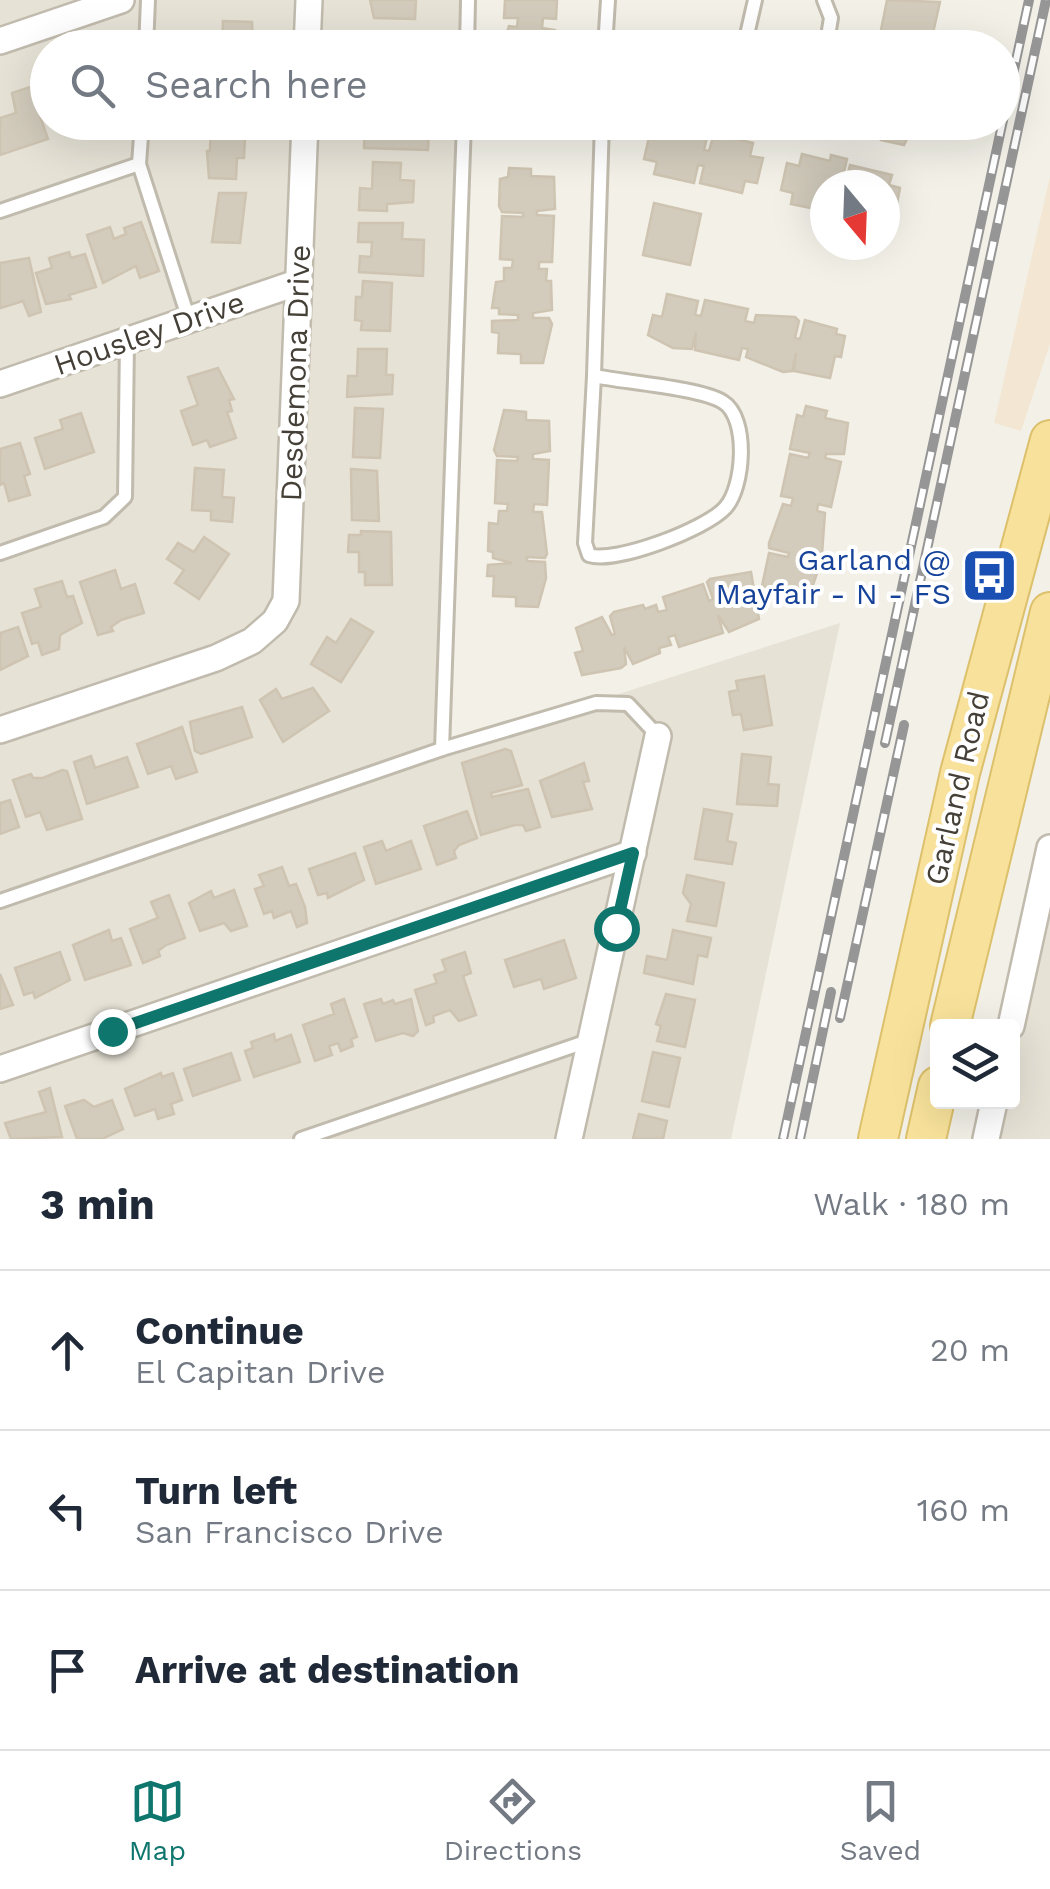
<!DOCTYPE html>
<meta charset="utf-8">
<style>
body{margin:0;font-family:"Work Sans",sans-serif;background:#f6f6f7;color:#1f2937}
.controls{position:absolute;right:30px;bottom:30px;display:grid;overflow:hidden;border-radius:10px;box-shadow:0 10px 40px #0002}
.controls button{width:90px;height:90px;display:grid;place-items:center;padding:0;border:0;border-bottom:2px solid #e0e1e3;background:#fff;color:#1f2937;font:50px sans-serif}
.compass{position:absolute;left:810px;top:170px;width:90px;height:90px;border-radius:50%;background:#fff;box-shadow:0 10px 40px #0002;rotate:161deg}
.stop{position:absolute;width:30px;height:30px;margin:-22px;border:8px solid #0f766e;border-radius:50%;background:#fff}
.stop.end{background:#0f766e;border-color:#fff;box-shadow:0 2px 10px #0008}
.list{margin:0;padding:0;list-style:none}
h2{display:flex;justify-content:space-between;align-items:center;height:130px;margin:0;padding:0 40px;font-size:42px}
h2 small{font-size:32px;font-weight:400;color:#747a83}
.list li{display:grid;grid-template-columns:65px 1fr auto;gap:30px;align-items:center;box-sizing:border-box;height:160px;padding:0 40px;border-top:2px solid #e0e1e3}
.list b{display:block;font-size:38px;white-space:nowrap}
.list p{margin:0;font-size:32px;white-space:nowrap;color:#747a83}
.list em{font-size:32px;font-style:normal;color:#747a83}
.icon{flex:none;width:55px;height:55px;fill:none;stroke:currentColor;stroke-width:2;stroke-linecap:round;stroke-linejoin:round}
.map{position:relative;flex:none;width:1050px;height:1139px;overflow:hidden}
.search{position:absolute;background:#fff;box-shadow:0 10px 40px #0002;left:30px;right:30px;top:30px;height:110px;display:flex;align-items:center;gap:25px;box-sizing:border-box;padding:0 35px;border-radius:55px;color:#747a83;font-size:38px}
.sheet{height:610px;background:#fff}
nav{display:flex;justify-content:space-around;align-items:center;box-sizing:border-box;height:140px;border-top:2px solid #e0e1e3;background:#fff;font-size:28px;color:#747a83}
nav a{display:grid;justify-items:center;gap:5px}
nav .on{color:#0f766e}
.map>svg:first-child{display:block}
.residential{fill:#e6e2d6}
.commercial{fill:#f3e7d4}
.building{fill:#d3ccbd;stroke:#cec4b1;stroke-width:2.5}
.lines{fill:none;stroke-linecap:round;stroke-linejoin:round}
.lane-casing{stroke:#c0bbad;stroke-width:18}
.street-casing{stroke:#c0bbad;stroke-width:30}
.primary-casing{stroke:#dcc06b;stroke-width:42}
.lane{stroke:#fff;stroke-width:12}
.street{stroke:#fff;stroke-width:25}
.primary{stroke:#f8e29b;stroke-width:38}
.rail-casing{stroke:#969696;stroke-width:10}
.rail{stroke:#fff;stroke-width:6;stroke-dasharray:19;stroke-linecap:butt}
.route{stroke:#0f766e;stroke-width:12}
.labels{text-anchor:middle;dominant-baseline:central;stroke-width:8;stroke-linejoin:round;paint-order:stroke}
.street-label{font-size:30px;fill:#454037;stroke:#fff}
.transit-label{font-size:30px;fill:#164399;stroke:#fff;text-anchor:end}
</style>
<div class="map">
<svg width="1050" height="1139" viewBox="0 0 1050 1139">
<rect width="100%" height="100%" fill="#f2f0e7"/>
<g class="residential">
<polygon points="0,0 462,0 460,47 48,48 48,122 458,123 435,753 840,623 731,1139 0,1139"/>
<polygon points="1050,908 1050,1139 997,1139 1006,1102 1012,1102 1013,1071"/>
</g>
<polygon class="commercial" points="1050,176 1050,344 1021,431 994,423"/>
<g class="building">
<polygon points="370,0 416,0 415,19 374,18"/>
<polygon points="505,0 557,0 556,19 543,18 542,28 555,30 557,48 502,48 509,26 517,27 518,18 504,18"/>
<polygon points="887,0 940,2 930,46 882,48 883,44 891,45 892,37 880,35"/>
<polygon points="223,21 252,22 253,48 222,48"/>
<rect x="374" y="38" width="51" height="10"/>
<polygon points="30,87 48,139 0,155 0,118 16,113 12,93"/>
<polygon points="211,122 238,122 237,137 245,137 244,158 237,158 236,179 209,178 207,151 210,151"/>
<polygon points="365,122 429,122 428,150 364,148"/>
<polygon points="862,122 915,122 904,145 881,140 882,132 861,127"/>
<polygon points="666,123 708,133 704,150 709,151 714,134 753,143 750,156 763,158 757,183 745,181 742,193 700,183 704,166 698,165 694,183 654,174 657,162 644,159 650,133 663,136"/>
<polygon points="802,154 830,161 831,155 847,159 842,180 846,181 850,165 892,175 889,185 900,188 895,214 885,212 885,185 825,185 825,211 791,204 793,193 781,190 787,163 799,166"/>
<polygon points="373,162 401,163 400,180 414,181 413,202 387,204 387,211 359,210 360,188 372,189"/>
<polygon points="509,168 531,169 531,176 554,177 555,209 537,211 537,215 554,216 552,262 539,262 539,269 547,269 546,281 551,281 552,310 533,313 533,318 549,318 552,324 543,363 521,363 521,354 498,353 499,333 492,332 492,321 518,320 518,315 499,314 499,308 492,308 496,282 504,281 504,268 512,268 513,260 500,259 502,216 523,217 523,213 502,212 499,206 500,179 508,177"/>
<polygon points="219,193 246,193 240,243 212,242"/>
<polygon points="654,203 701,214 690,265 643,255"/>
<polygon points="141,222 159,271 140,278 136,266 103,283 87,235 110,227 114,239 126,234 124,228"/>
<polygon points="359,223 403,223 402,239 424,240 423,276 359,272 360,256 371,257 372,242 358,242"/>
<polygon points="69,252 71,258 85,254 96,287 69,295 71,299 46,304 36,273 52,268 49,258"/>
<polygon points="29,258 41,312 29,316 23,301 1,308 0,304 0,263"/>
<polygon points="363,281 392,283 390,331 361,330 362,321 355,320 356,297 362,297"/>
<polygon points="667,294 698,301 695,315 701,316 705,300 748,309 745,321 754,323 756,315 795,317 799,321 795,338 800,339 805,320 837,329 836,334 845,336 841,357 835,356 830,378 794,371 796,353 792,371 783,372 746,357 748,349 742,348 739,360 695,350 696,332 692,349 673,348 648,335 653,315 662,317"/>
<polygon points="358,349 387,349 386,375 393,375 392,394 347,397 348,376 357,376"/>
<polygon points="218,368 234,399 229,400 232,411 227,412 236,438 210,447 207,440 193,445 181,411 198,405 188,377"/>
<polygon points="806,406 827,411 825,418 848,423 844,454 826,454 825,458 841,462 831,507 818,504 817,511 825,513 822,554 805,554 803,558 821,562 806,605 778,599 780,590 762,586 769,553 788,557 789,553 769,548 769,543 783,504 791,506 793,498 781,496 790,454 808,458 810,453 790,449 797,415 803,417"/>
<polygon points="355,408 383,409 380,458 353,457"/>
<polygon points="504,410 526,412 526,420 549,421 550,451 533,454 533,459 549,460 547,505 534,504 533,512 542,512 547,554 545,558 527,557 527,561 545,562 546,578 538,607 516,606 516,597 493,596 494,576 487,576 488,565 512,563 493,558 493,552 488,551 489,523 498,524 499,511 507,511 508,504 495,503 497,460 517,461 518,457 497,456 494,450"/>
<polygon points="81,413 94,452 45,469 35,438 63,429 60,420"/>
<polygon points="20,443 30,474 24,476 30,495 9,501 4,483 0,485 0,449"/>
<polygon points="195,468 224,470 222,497 234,498 232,522 211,520 211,511 192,510"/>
<polygon points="351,469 377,471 379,521 352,520"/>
<polygon points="361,531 391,532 392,585 365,585 365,572 359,572 359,552 348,552 349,535 361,535"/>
<polygon points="204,537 229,554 199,599 175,583 184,570 167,559 178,543 194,552"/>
<polygon points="115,570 121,589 135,584 144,613 121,620 111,627 113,631 98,635 80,582"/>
<polygon points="751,572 759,619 729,632 718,615 723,633 679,647 675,635 668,637 671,645 659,648 660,653 633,664 624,647 626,664 621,668 582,675 575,653 583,651 576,628 602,617 612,635 615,634 610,616 614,612 643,605 645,609 656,605 658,612 667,610 663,597 703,584 709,601 713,599 707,582 710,579"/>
<polygon points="62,581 67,597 73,596 82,623 60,635 59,649 42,655 38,642 32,644 22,613 41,607 35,589"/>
<polygon points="351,619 373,632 341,682 311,664 327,637 336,643"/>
<polygon points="18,627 28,656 0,670 0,633"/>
<polygon points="764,676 772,725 744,730 741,714 733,715 729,692 738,690 736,681"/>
<polygon points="313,688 329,711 283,742 260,700 276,689 282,699"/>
<polygon points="242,707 252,737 201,754 195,751 190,722"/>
<polygon points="182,727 197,772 176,779 171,766 148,774 137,744"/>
<polygon points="505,749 511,751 522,785 491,793 492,797 528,789 540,827 526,831 523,825 515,825 481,835 462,763"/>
<polygon points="742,754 771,757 768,784 779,785 777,806 737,804"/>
<polygon points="91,756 95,768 127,757 138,787 87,804 74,762"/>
<polygon points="584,763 589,781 583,782 592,809 552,817 540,781"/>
<polygon points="62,770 67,771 82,819 47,830 40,812 26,817 13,780 31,774 33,778 43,778"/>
<polygon points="10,800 19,827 0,834 0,803"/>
<polygon points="704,809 732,814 727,841 736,843 732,864 695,859"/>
<polygon points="467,811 477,838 459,845 454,851 456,858 437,865 424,826"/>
<polygon points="382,841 386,851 411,841 421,869 376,884 364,847"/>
<polygon points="355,853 364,880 328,898 327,893 318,895 309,869"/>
<polygon points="282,867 289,886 296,884 305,907 307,923 297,927 291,911 274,918 272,911 264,914 255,889 264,886 259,875"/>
<polygon points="687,875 724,883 716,926 687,921 691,904 683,893"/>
<polygon points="234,890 247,926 231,931 224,923 200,931 189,903 211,891 214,898"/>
<polygon points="169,895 185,938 166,945 158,951 160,956 143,963 130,929 158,918 151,902"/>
<polygon points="109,930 112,941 121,938 131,965 85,980 73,945"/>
<polygon points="673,930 711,938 707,957 698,955 693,984 644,973 647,956 667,960"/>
<polygon points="564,940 576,978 544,989 541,979 514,987 505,960"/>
<polygon points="60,952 70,980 35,998 33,992 24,995 15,968"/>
<polygon points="465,952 471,973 463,976 476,1015 459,1021 450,1010 433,1016 434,1022 426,1025 415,990 437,983 434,975 446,971 442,960"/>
<polygon points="0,974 13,1005 0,1009"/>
<polygon points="666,994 695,1000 685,1047 657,1041 661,1026 656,1024"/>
<polygon points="344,999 357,1037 351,1039 353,1046 341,1051 338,1043 329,1046 332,1055 315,1061 303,1025 334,1014 331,1004"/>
<polygon points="381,999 383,1004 393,1000 395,1004 411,999 418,1031 413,1036 403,1033 376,1041 364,1004"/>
<polygon points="274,1034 275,1041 291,1035 300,1062 254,1077 245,1051 253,1048 251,1042"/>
<polygon points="653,1052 680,1058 669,1107 642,1101"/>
<polygon points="231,1053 240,1080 193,1096 184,1069"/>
<polygon points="161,1073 162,1077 173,1073 182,1100 171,1104 174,1114 158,1119 155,1109 135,1116 125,1089"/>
<polygon points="50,1088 62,1137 11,1139 5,1123 46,1112 39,1092"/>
<polygon points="84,1100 94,1107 112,1100 123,1129 102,1139 77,1139 65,1106"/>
<polygon points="639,1114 667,1121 663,1139 633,1139"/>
</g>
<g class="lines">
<defs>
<g id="lane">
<polyline points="824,0 831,18 826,48"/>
<polyline points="146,48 148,0"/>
<polyline points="467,48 468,0"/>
<polyline points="605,48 608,0"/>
<polyline points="744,48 755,0"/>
<polyline points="139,164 189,320"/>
<polyline points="0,211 139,164 142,122"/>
<path d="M594 376C623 382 701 388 723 402 749 418 744 488 725 508 706 529 615 564 589 555L585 543Z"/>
<polyline points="594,376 602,122"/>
<polyline points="0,553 104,517 125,497 127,341"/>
<polyline points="442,749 464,122"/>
<polyline points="0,901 442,749 596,703 628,704 658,736"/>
<polyline points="301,1139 591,1040"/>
</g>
<g id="street">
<polyline points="0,41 121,0"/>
<polyline points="307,48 309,0"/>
<polyline points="0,384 299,282"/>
<polyline points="0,730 216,658 252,641 275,621 286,601 305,122"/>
<polyline points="1011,1026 1050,848"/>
<polyline points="0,1069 633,853"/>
<polyline points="569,1139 658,736"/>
<polyline points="986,1139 994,1102"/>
</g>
<g id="primary">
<polyline points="950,1026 1050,612"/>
<polyline points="878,1139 960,773 1050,440"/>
<polyline points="926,1139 938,1086"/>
</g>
</defs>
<use href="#lane" class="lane-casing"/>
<use href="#street" class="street-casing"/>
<use href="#primary" class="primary-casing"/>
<use href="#lane" class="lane"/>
<use href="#street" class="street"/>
<use href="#primary" class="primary"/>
<defs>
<g id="rail">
<polyline points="885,743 1046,0"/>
<polyline points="840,1018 904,725"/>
<polyline points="783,1139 1029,0"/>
<polyline points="800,1139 831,992"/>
</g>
</defs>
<use href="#rail" class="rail-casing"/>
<use href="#rail" class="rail"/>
</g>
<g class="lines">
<polyline class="route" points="112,1031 633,853 616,928"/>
</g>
<defs>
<symbol id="bus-square" viewBox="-11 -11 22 22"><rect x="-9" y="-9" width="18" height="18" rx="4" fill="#1a4fb4" stroke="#fff"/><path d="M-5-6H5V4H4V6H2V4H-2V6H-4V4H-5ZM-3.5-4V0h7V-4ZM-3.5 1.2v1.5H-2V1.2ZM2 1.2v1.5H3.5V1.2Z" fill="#fff"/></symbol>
</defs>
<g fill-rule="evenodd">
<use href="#bus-square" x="958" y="544" width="63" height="63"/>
</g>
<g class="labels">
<g class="street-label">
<text transform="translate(149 333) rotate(-19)">Housley Drive</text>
<text transform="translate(295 373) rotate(-88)">Desdemona Drive</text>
<text transform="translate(957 788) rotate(-77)">Garland Road</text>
</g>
<g class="transit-label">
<text x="951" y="559">Garland @<tspan x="951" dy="34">Mayfair - N - FS</tspan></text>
</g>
</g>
</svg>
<div class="controls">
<button><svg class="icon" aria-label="layers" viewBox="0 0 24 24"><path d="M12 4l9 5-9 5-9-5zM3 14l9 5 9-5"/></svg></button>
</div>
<svg class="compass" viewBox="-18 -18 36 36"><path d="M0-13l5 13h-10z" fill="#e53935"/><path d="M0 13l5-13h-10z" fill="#747a83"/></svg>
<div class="stop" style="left:616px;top:928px"></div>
<div class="stop end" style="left:112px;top:1031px"></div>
<div class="search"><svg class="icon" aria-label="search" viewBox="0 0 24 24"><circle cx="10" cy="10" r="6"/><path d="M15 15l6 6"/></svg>Search here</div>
</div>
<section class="sheet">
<h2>3 min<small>Walk · 180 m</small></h2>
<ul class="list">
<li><svg class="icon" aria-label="ahead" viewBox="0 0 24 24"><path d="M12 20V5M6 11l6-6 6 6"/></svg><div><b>Continue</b><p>El Capitan Drive</p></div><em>20 m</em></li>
<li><svg class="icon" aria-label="left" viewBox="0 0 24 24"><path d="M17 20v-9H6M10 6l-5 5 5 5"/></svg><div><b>Turn left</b><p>San Francisco Drive</p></div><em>160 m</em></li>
<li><svg class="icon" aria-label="arrive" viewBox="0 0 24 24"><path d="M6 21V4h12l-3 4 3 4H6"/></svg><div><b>Arrive at destination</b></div></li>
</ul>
</section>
<nav>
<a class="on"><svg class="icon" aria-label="map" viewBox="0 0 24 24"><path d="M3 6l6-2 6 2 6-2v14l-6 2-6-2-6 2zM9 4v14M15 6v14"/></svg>Map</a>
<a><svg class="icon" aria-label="directions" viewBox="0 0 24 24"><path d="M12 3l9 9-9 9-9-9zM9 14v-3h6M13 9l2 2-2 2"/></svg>Directions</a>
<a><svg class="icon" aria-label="saved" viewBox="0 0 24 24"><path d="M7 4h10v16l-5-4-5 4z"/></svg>Saved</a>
</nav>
